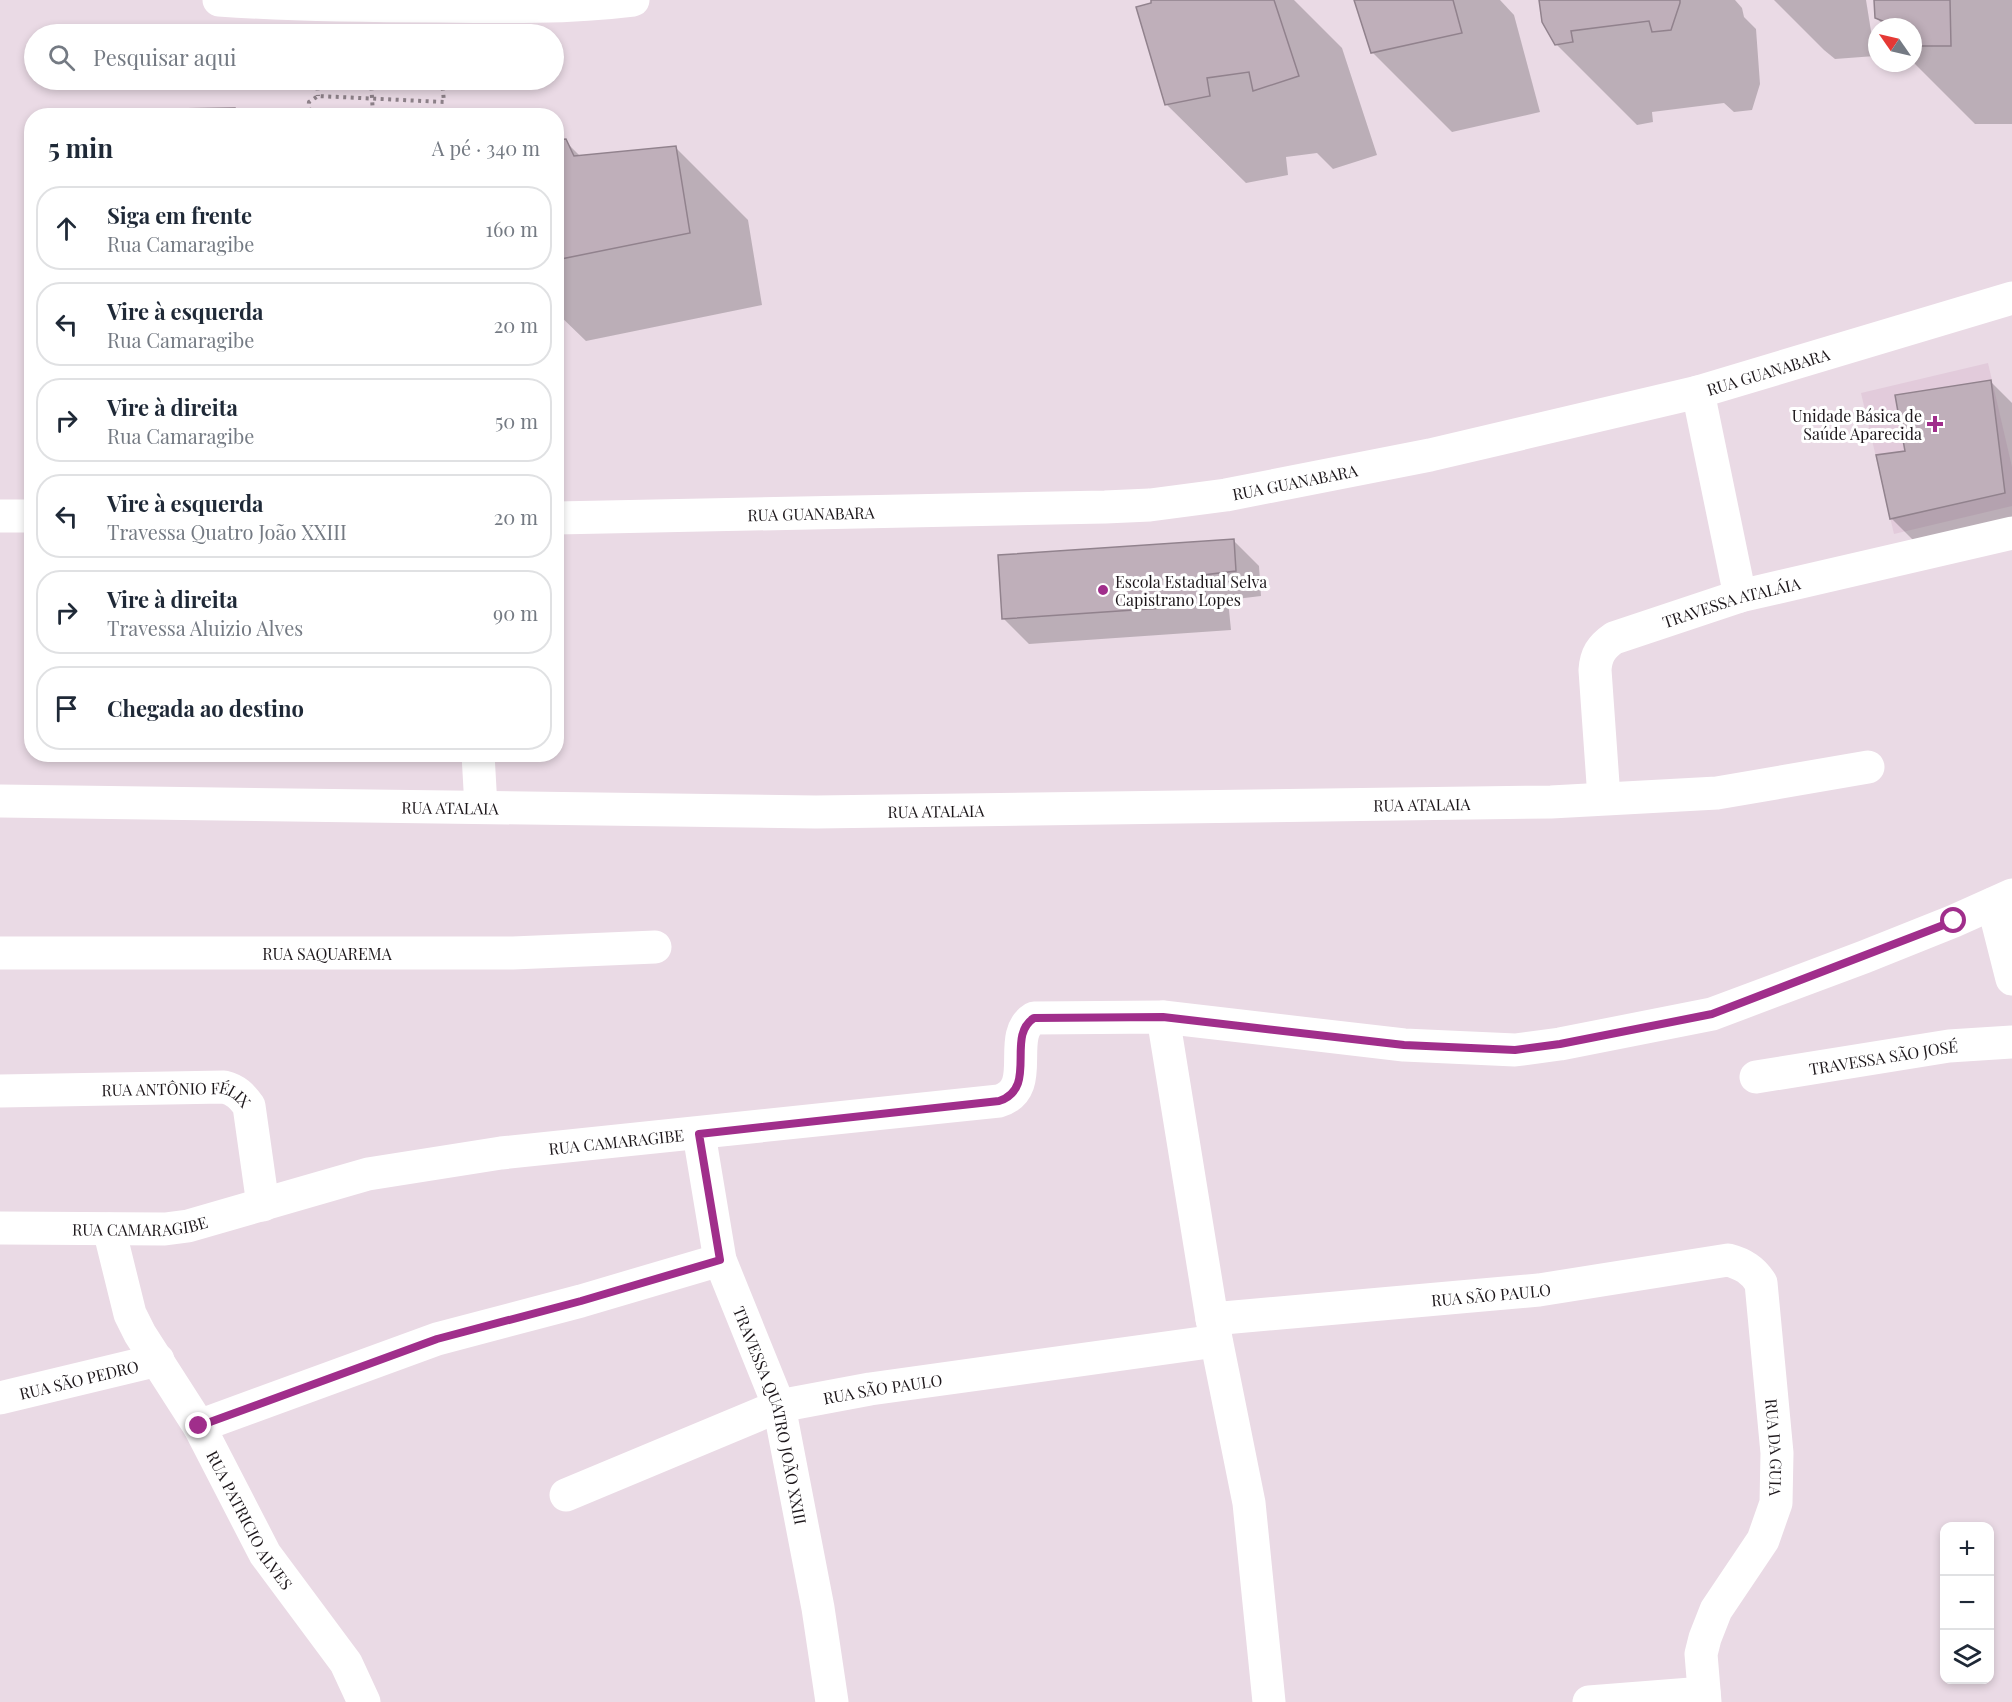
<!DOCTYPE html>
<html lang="pt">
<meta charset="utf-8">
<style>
body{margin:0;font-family:"Playfair Display",serif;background:#f6f6f7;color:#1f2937}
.controls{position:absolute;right:18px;bottom:18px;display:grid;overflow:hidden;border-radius:12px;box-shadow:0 3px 9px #0003}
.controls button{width:54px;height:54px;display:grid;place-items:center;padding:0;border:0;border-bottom:2px solid #e0e1e3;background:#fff;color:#1f2937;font:30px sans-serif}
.compass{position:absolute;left:1868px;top:18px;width:54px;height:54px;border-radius:50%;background:#fff;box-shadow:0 3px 9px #0003;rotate:304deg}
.stop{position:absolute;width:18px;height:18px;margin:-14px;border:4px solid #a02e8b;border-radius:50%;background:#fff}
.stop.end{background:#a02e8b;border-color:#fff;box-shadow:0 2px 6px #0008}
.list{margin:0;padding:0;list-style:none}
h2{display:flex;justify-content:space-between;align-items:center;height:78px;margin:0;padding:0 24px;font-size:26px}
h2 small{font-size:20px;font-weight:400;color:#747a83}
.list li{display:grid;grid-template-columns:39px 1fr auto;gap:18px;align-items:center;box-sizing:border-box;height:84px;margin:0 12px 12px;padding:0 12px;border:2px solid #e0e1e3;border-radius:24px}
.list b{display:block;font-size:22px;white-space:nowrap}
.list p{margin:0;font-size:20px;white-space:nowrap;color:#747a83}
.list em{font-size:20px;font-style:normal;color:#747a83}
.icon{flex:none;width:33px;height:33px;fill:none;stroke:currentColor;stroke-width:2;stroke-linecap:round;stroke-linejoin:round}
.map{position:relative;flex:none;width:2012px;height:1702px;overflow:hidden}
.search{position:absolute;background:#fff;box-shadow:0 3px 9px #0003;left:24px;top:24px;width:540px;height:66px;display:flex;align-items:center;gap:15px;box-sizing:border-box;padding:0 21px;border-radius:33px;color:#747a83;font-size:22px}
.panel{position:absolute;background:#fff;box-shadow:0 3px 9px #0003;left:24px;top:108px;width:540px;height:654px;border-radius:24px}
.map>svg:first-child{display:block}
.built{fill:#e2cbdb}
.shadow{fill:#0003}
.building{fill:#bfafba;stroke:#91828d;stroke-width:1.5}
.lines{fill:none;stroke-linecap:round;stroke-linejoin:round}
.path{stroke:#8c8088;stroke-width:4;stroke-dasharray:3 4.5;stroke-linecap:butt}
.street{stroke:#fff;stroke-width:33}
.secondary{stroke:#fff;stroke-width:33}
.primary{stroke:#fff;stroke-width:33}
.route{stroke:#a02e8b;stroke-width:8}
.poi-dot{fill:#a02e8b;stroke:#fff;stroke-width:2}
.labels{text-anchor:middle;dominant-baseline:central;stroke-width:6;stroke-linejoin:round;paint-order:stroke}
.street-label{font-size:16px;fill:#1d171b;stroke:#fff}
.poi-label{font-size:16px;fill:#1d171b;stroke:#fff;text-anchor:end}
</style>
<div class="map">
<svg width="2012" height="1702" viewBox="0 0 2012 1702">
<rect width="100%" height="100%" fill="#eadae5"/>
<polygon class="built" points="1988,363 2012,467 2012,506 1894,534 1861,393"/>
<g class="shadow">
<polygon points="1152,0 1294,0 1342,48 1377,155 1333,169 1317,153 1286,157 1288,175 1246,183 1166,104"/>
<polygon points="1356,0 1500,0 1514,15 1540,112 1452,132 1373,53"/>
<polygon points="1541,0 1735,0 1742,8 1744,17 1756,29 1760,84 1752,110 1734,112 1724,103 1652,112 1653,122 1637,125 1556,44"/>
<polygon points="1774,0 1866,0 1875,56 1835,59 1824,50"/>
<polygon points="1876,0 2012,0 2012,124 1975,124 1913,62 1913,27 1886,27 1876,18"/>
<polygon points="556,141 565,141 581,157 675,147 748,220 762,305 586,341 556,312"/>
<polygon points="1990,381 2012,403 2012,522 1917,544 1892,519 1877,456 1907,453"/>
<polygon points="1233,540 1259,566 1261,596 1228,600 1231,630 1029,644 1004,619"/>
</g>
<g class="building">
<polygon points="1151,0 1274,0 1299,76 1253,91 1249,72 1207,78 1210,96 1165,105 1136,7 1151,3"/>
<polygon points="1354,0 1453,0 1462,33 1371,53"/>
<polygon points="1539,0 1680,0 1680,3 1671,30 1652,32 1649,21 1571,31 1573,42 1555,45 1542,22"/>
<polygon points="1874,0 1950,0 1951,46 1913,46 1913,27 1893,27 1893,25 1875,18"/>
<polygon points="235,108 235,116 43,116 43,111"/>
<polygon points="566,139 574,156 676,146 690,233 556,260 556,140"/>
<polygon points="1991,380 2005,493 1890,519 1876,455 1905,451 1895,395"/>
<polygon points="1234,539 1236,571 1203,575 1207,605 1002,619 998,555"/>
</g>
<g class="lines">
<g class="path">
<polyline points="317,80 318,96"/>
<polyline points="371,80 373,115"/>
<path d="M442 80 444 102 318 96 309 102C308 109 310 112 316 115L450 113 458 116"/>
</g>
<g class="street">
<polyline points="1698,392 1740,596"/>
<polyline points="478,754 481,807"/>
<path id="s1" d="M1604 798 1595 670C1596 655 1601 647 1614 638L1740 596 2012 533"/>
<path id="s2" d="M0 801 816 812 1551 802 1717 793 1868 767"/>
<polyline points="1993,904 2012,979"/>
<path id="s3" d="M0 953H513L655 947"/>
<polyline points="1163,1017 1212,1319 1249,1503 1269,1702"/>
<path id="s4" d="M1756 1077 1949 1046 2012 1042"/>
<path id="s5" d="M0 1091 224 1087C236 1090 242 1096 249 1106L263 1205"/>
<path id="s6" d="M699 1134 720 1260 779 1406 818 1608 832 1702"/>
<path id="s7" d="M0 1228 165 1229 188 1226 368 1174 501 1153 999 1101C1039 1089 1005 1036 1034 1018L1163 1017 1404 1045 1515 1050 1560 1044 1712 1014 1864 957 1954 921 2012 895"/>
<path id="s8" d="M109 1229 130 1314 140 1334 199 1426 265 1554 346 1663 364 1702"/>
<path id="s9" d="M1212 1319 1539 1290 1728 1260C1743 1264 1753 1270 1761 1283L1777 1453 1776 1503 1763 1540 1716 1610 1705 1638 1701 1654 1705 1702"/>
<path id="s10" d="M0 1398 158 1360"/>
<polyline points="199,1426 437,1339 581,1301 720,1260"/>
<path id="s11" d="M566 1495 779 1406 870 1389 1216 1341"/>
<polyline points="1589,1702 1704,1693"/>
</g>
<g class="secondary">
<polyline points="0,516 32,516"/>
<path id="s12" d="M556 518 1105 507 1150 505 1226 495 1430 455 1698 392 2012 298"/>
</g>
<path class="primary" d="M219 0C292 5 365 6 438 6 503 7 568 8 633 0"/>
</g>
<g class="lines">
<path class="route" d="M199 1426 437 1339 581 1301 720 1260 699 1134 999 1101C1039 1088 1005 1036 1034 1018L1163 1017 1404 1045 1515 1050 1560 1044 1712 1014 1954 921"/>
</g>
<g class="poi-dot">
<path d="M1932 415h6v6h6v6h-6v6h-6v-6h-6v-6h6z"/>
<circle cx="1103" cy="590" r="6"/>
</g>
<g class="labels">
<g class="street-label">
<text stroke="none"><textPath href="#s12" startOffset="1227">RUA GUANABARA</textPath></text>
<text stroke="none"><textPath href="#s12" startOffset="741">RUA GUANABARA</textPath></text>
<text stroke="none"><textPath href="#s12" startOffset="255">RUA GUANABARA</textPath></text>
<text stroke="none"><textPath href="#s1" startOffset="290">TRAVESSA ATALÁIA</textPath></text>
<text stroke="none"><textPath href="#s2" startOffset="1422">RUA ATALAIA</textPath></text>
<text stroke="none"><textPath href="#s2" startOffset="450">RUA ATALAIA</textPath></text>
<text stroke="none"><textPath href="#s2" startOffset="936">RUA ATALAIA</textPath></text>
<text stroke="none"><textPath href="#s3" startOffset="327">RUA SAQUAREMA</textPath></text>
<text stroke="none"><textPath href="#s4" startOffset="129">TRAVESSA SÃO JOSÉ</textPath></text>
<text stroke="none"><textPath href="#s5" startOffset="178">RUA ANTÔNIO FÉLIX</textPath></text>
<text stroke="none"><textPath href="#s7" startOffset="626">RUA CAMARAGIBE</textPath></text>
<text stroke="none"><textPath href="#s7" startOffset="140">RUA CAMARAGIBE</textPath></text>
<text stroke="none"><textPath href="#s9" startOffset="280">RUA SÃO PAULO</textPath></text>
<text stroke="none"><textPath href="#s10" startOffset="81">RUA SÃO PEDRO</textPath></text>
<text stroke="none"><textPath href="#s11" startOffset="336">RUA SÃO PAULO</textPath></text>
<text stroke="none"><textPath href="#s6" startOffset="292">TRAVESSA QUATRO JOÃO XXIII</textPath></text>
<text stroke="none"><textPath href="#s9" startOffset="726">RUA DA GUIA</textPath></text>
<text stroke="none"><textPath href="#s8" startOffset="326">RUA PATRICIO ALVES</textPath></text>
</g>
<g class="poi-label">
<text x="1922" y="415">Unidade Básica de<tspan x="1922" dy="18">Saúde Aparecida</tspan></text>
<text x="1115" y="581" text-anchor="start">Escola Estadual Selva<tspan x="1115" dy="18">Capistrano Lopes</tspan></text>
</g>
</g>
</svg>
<div class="controls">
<button>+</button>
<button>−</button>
<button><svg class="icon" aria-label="layers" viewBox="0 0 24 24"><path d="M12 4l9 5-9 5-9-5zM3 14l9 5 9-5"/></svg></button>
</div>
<svg class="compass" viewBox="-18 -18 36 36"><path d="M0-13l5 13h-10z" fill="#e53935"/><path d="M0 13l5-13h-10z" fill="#747a83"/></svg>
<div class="stop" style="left:1954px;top:921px"></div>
<div class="stop end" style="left:199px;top:1426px"></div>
<div class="search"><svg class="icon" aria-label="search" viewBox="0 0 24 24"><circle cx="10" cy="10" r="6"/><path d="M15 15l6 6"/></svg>Pesquisar aqui</div>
<section class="panel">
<h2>5 min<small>A pé · 340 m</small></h2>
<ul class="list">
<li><svg class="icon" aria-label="ahead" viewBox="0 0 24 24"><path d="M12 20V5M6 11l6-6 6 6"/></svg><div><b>Siga em frente</b><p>Rua Camaragibe</p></div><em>160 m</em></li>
<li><svg class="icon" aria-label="left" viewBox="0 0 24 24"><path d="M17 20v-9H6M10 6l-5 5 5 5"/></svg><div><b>Vire à esquerda</b><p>Rua Camaragibe</p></div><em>20 m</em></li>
<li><svg class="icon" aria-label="right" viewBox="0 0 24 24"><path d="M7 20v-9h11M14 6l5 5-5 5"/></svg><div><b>Vire à direita</b><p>Rua Camaragibe</p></div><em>50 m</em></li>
<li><svg class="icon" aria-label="left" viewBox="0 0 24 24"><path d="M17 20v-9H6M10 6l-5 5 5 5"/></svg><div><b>Vire à esquerda</b><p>Travessa Quatro João XXIII</p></div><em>20 m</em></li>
<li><svg class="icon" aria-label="right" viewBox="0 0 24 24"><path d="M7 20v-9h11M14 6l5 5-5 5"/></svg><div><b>Vire à direita</b><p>Travessa Aluizio Alves</p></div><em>90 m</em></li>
<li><svg class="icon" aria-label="arrive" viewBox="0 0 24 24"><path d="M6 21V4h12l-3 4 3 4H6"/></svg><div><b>Chegada ao destino</b></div></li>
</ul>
</section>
</div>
